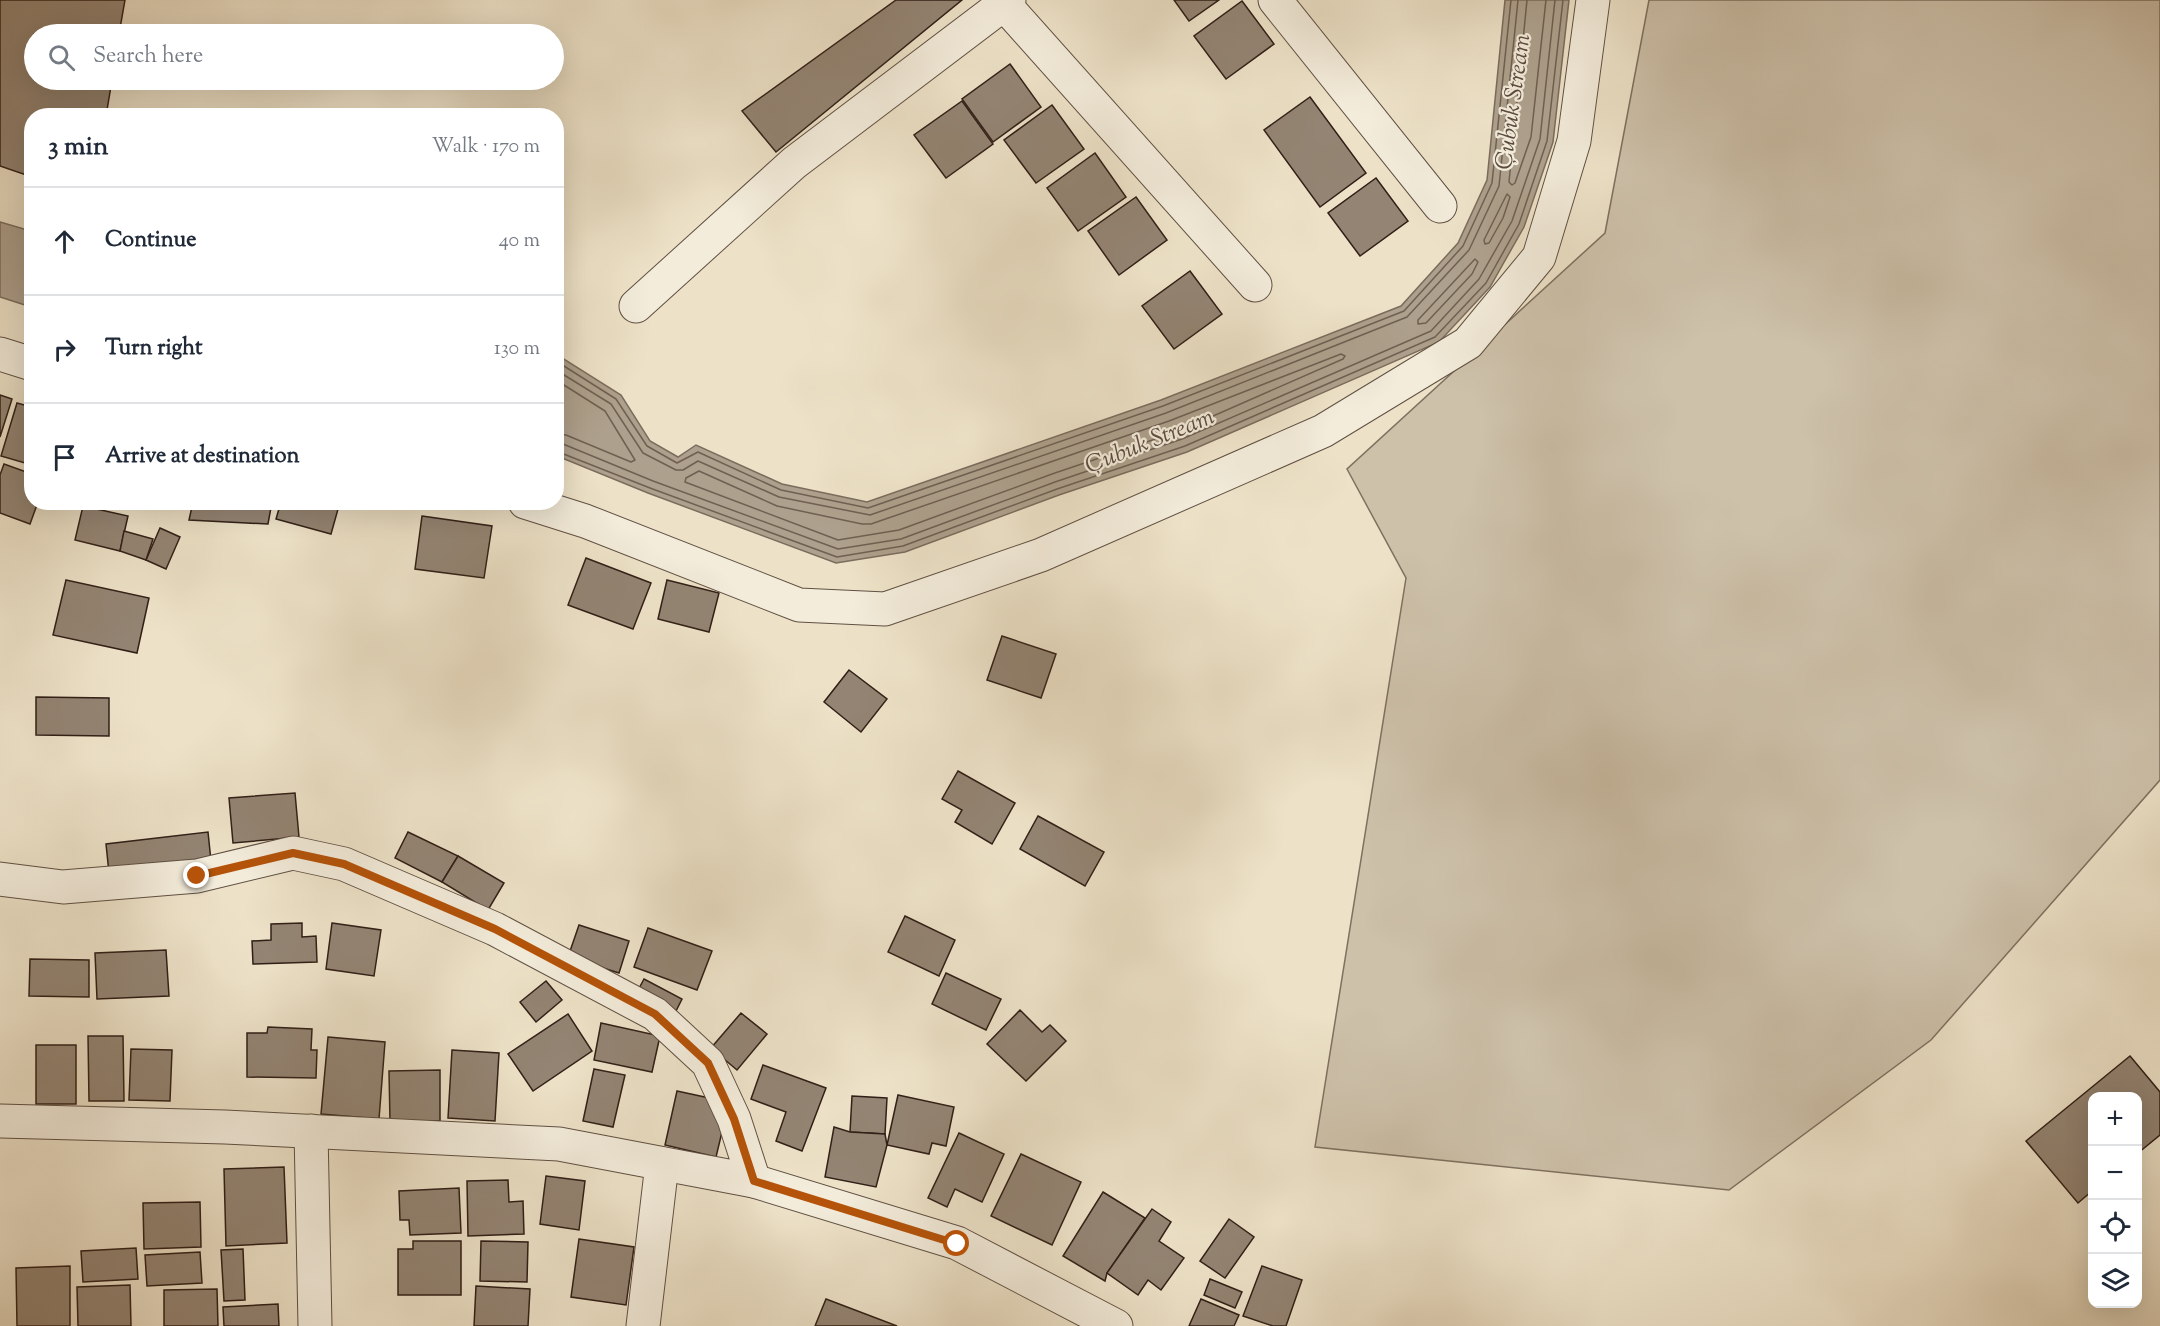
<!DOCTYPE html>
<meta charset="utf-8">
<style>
body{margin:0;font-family:"Sorts Mill Goudy",serif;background:#f2f2f3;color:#1f2937}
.controls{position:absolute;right:18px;bottom:18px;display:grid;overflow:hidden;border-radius:12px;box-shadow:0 6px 24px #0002}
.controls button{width:54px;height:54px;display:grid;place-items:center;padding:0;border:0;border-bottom:2px solid #e0e1e3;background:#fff;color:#1f2937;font:30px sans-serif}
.stop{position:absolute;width:18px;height:18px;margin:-14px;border:4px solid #b45309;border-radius:50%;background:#fff}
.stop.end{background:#b45309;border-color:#fff;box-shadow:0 2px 6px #0008}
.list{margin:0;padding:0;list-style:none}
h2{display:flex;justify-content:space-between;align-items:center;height:78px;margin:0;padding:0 24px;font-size:26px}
h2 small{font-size:20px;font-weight:400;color:#747a83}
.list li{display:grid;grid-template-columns:39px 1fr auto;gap:18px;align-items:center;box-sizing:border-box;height:108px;padding:0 24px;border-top:2px solid #e0e1e3}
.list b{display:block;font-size:22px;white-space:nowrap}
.list em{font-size:20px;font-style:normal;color:#747a83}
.icon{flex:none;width:33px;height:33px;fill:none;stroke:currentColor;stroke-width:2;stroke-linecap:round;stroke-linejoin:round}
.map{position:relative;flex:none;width:2160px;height:1326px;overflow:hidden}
.search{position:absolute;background:#fff;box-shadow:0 6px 24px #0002;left:24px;top:24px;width:540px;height:66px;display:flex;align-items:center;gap:15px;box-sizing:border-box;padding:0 21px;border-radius:33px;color:#747a83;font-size:22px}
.panel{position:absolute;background:#fff;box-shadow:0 6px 24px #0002;left:24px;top:108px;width:540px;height:402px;border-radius:24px}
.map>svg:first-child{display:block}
.green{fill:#cdc1aa;stroke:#7f7060;stroke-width:1.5}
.water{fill:#ada08c;stroke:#7b6c5d;stroke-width:1.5}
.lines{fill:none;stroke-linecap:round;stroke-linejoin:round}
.shore{stroke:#6f6052;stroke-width:1.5}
.building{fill:#938473;stroke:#311f17;stroke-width:1.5}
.minor-casing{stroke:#605043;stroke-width:35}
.tertiary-casing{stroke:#605043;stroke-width:35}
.minor{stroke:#f3ecdb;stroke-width:33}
.tertiary{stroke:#f3ecdb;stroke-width:33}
.route{stroke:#b45309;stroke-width:8}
.labels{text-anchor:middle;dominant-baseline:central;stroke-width:4.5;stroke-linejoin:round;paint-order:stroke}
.water-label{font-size:24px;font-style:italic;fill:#5c4c40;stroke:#f3ecdb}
</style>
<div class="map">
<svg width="2160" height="1326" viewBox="0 0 2160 1326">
<rect width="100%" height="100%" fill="#ede2c8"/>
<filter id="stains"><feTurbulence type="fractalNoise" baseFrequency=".00333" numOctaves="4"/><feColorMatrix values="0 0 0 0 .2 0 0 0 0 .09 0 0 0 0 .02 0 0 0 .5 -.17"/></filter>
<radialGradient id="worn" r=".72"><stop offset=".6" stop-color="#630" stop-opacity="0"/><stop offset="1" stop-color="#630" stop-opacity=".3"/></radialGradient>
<polygon class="green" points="1649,0 2160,0 2160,780 1931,1040 1729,1190 1315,1147 1406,578 1347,469 1605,233"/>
<g class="water">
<polygon points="1505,0 1569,0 1553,142 1524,227 1490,287 1439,342 1187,452 1059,495 905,552 836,563 648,493 557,456 556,354 621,395 650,441 678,457 696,445 782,484 867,502 1161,400 1401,306 1458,243 1487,180"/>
<polygon points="0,222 31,231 31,307 0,297"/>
</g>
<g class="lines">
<g class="shore">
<polyline points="1527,0 1509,182 1512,185 1515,183 1531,137 1546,0"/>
<polygon points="1507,194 1510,197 1503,218 1489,243 1485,244 1484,240"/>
<polygon points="1475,259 1478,262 1472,274 1426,323 1418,324 1418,320"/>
<polygon points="1341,354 1345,356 1343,359 1179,431 1052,474 899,530 838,540 685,482 686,478 699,471 777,506 862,524 871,524 1169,421"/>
<polyline points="556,361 616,399 647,446 677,463 698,452 781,490 868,508 1163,406 1404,311 1463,246 1492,183 1511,0"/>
<polyline points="556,370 611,404 643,453 676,470 683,470 698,461 779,497 870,515 1166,413 1407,317 1469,250 1499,186 1518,0"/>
<polyline points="556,380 605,411 635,460 631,462 566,435 556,434"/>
<polyline points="556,443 563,444 653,481 838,549 901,539 1055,482 1182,439 1431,331 1479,279 1512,221 1540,139 1555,0"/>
<polyline points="556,451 650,488 837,557 903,546 1057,489 1185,446 1435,337 1486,283 1519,224 1547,141 1563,0"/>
</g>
</g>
<g class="building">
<polygon points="0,0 125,0 119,34 34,34 34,80 112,80 106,116 32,116 32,177 0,166"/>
<polygon points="896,0 962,0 776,152 742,111"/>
<polygon points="1174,0 1219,0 1189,21"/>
<polygon points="1242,1 1274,44 1226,79 1194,36"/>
<polygon points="1010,64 1041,107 993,142 962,99"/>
<polygon points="1310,97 1366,173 1320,207 1264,130"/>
<polygon points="962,101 993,144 946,178 914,135"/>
<polygon points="1052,105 1084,149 1036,183 1004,140"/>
<polygon points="1095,153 1126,197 1078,231 1047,188"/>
<polygon points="1376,178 1408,221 1360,256 1328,213"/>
<polygon points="1136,197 1167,240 1119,275 1088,231"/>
<polygon points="1190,271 1222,314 1174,349 1142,306"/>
<polygon points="0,395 12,399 0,437"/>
<polygon points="17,403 32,407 32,465 1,456"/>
<polygon points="4,464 32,474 32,502 38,502 30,524 0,513 0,475"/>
<polygon points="193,502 272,502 268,524 189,520"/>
<polygon points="281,502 340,502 331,534 276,519"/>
<polygon points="83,506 128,516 120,551 75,540"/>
<polygon points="422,516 492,526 484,578 415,569"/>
<polygon points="160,528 180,537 166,569 146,560"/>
<polygon points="124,531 153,539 146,560 120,551"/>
<polygon points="586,558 651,583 633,629 568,605"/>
<polygon points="66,580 149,598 137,653 53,635"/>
<polygon points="667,580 719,593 709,632 658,619"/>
<polygon points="1002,636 1056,654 1041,698 987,680"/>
<polygon points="849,670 887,699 861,732 824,702"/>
<polygon points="36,697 109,698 109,736 36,735"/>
<polygon points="958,771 1015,803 992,844 955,822 962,810 942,799"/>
<polygon points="295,793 299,837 233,843 229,798"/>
<polygon points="1038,816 1104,852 1085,886 1020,849"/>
<polygon points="208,832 211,861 109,873 106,844"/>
<polygon points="408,832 458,856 442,882 395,858"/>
<polygon points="458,856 504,883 488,910 442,882"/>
<polygon points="905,916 955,940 939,976 888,952"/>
<polygon points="302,923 302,937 316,936 317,962 253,964 252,941 271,940 271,924"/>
<polygon points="332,923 381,930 374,976 326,969"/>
<polygon points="579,925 629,941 619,973 568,957"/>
<polygon points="648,928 712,951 697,990 634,967"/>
<polygon points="166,950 169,996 97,999 95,953"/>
<polygon points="30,959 89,960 89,997 29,996"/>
<polygon points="946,973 1001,999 986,1030 932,1004"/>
<polygon points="644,979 682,999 674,1015 635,996"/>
<polygon points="546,981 562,1000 536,1022 520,1002"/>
<polygon points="1020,1010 1042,1032 1050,1025 1066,1041 1026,1081 987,1044"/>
<polygon points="741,1013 767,1034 737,1070 711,1048"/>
<polygon points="568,1014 592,1051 533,1091 508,1054"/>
<polygon points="601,1023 660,1036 652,1072 594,1060"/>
<polygon points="268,1027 312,1029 311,1050 317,1050 316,1078 247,1077 247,1033 267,1033"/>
<polygon points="88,1036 123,1036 124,1101 89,1101"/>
<polygon points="328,1037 385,1042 379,1119 321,1114"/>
<rect x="36" y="1045" width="40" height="59"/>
<polygon points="131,1049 172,1050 170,1101 129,1100"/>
<polygon points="452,1050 499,1053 495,1121 448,1118"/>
<polygon points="2130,1056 2160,1092 2160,1135 2138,1153 2138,1096 2092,1096 2092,1191 2078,1203 2026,1141"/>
<polygon points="763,1065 826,1088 802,1151 776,1141 786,1112 751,1099"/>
<polygon points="594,1069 625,1075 613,1127 583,1121"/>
<polygon points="440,1070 440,1121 390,1121 389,1071"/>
<polygon points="677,1091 723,1101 727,1111 716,1157 665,1145"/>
<polygon points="898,1095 954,1107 946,1146 932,1143 929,1154 887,1145"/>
<polygon points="852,1096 887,1098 885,1134 850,1132"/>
<polygon points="834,1127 850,1132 885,1134 887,1145 876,1187 825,1177"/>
<polygon points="959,1133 1004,1154 982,1202 955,1189 947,1207 928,1198"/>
<polygon points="1021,1154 1081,1182 1052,1245 991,1216"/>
<polygon points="284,1167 287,1243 226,1246 224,1169"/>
<polygon points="546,1176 585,1181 579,1230 540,1224"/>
<polygon points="508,1180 509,1202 523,1201 524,1234 468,1236 467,1181"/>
<polygon points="459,1188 461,1233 410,1235 409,1220 400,1220 399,1191"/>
<polygon points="1103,1192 1145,1218 1107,1273 1105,1281 1063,1256"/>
<polygon points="200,1202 201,1247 144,1249 143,1203"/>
<polygon points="1152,1209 1171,1222 1159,1241 1184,1258 1161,1290 1148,1280 1138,1295 1107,1273"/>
<polygon points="1229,1219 1254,1237 1225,1278 1200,1261"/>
<polygon points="579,1239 634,1247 626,1305 571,1297"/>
<polygon points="413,1241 461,1241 461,1295 398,1295 398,1249 413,1249"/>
<polygon points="481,1241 528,1242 527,1282 480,1281"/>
<polygon points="136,1248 138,1279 83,1282 81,1251"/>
<polygon points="243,1249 245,1300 224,1301 221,1250"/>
<polygon points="200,1252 202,1283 147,1286 145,1255"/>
<polygon points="70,1266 70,1326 17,1326 16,1268"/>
<polygon points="1262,1266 1302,1280 1286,1326 1273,1326 1243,1316"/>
<polygon points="1210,1279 1242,1292 1235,1308 1204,1295"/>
<polygon points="130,1285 131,1326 78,1326 77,1287"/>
<polygon points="476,1286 530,1289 528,1326 474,1326"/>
<polygon points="217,1289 218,1326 164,1326 164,1290"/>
<polygon points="826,1299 897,1326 815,1326"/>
<polygon points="1201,1299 1239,1315 1234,1326 1189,1326"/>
<polygon points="278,1304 279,1326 224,1326 223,1307"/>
</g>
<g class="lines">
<defs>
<g id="minor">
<polyline points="1275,0 1440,206"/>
<polyline points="1004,4 1255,285"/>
<polyline points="636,306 794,163 1009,0"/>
<polyline points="0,879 63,887 197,876 293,853 344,864 495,929 655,1014 708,1063 734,1119 754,1181 559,1144 225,1127 0,1121"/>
<polyline points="311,1131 315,1326"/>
<polyline points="754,1181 957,1243 1116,1326"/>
<polyline points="643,1326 662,1164"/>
</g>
<g id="tertiary">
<polyline points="0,354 32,364"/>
<polyline points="525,502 585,521 799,605 885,609 1041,555 1323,431 1468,343 1539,257 1574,141 1593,0"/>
</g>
</defs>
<use href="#minor" class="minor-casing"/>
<use href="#tertiary" class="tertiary-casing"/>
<use href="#minor" class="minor"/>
<use href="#tertiary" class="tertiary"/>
</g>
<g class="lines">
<polyline class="route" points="197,876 293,853 344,864 495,929 655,1014 708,1063 734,1119 754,1181 957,1244"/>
</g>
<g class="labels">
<g class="water-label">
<text transform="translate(1514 102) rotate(-82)">Çubuk Stream</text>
<text transform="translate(1150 442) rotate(-22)">Çubuk Stream</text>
</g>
</g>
<rect width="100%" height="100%" filter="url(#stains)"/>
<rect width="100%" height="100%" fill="url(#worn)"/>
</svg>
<div class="controls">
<button>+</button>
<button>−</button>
<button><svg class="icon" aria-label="locate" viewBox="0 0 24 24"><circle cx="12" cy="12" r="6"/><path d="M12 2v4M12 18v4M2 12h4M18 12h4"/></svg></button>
<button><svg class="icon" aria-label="layers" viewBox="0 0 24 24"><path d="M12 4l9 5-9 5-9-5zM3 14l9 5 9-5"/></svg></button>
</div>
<div class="stop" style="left:957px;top:1244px"></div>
<div class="stop end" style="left:197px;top:876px"></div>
<div class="search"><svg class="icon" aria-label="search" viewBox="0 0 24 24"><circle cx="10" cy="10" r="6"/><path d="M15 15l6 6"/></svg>Search here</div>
<section class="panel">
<h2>3 min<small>Walk · 170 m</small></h2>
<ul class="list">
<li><svg class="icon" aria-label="ahead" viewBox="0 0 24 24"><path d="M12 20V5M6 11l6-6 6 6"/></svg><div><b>Continue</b></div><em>40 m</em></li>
<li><svg class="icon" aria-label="right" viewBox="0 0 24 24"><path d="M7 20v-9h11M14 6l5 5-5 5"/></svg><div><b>Turn right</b></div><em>130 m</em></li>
<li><svg class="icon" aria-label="arrive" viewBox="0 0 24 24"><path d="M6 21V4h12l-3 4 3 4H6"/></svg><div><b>Arrive at destination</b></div></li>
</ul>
</section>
</div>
